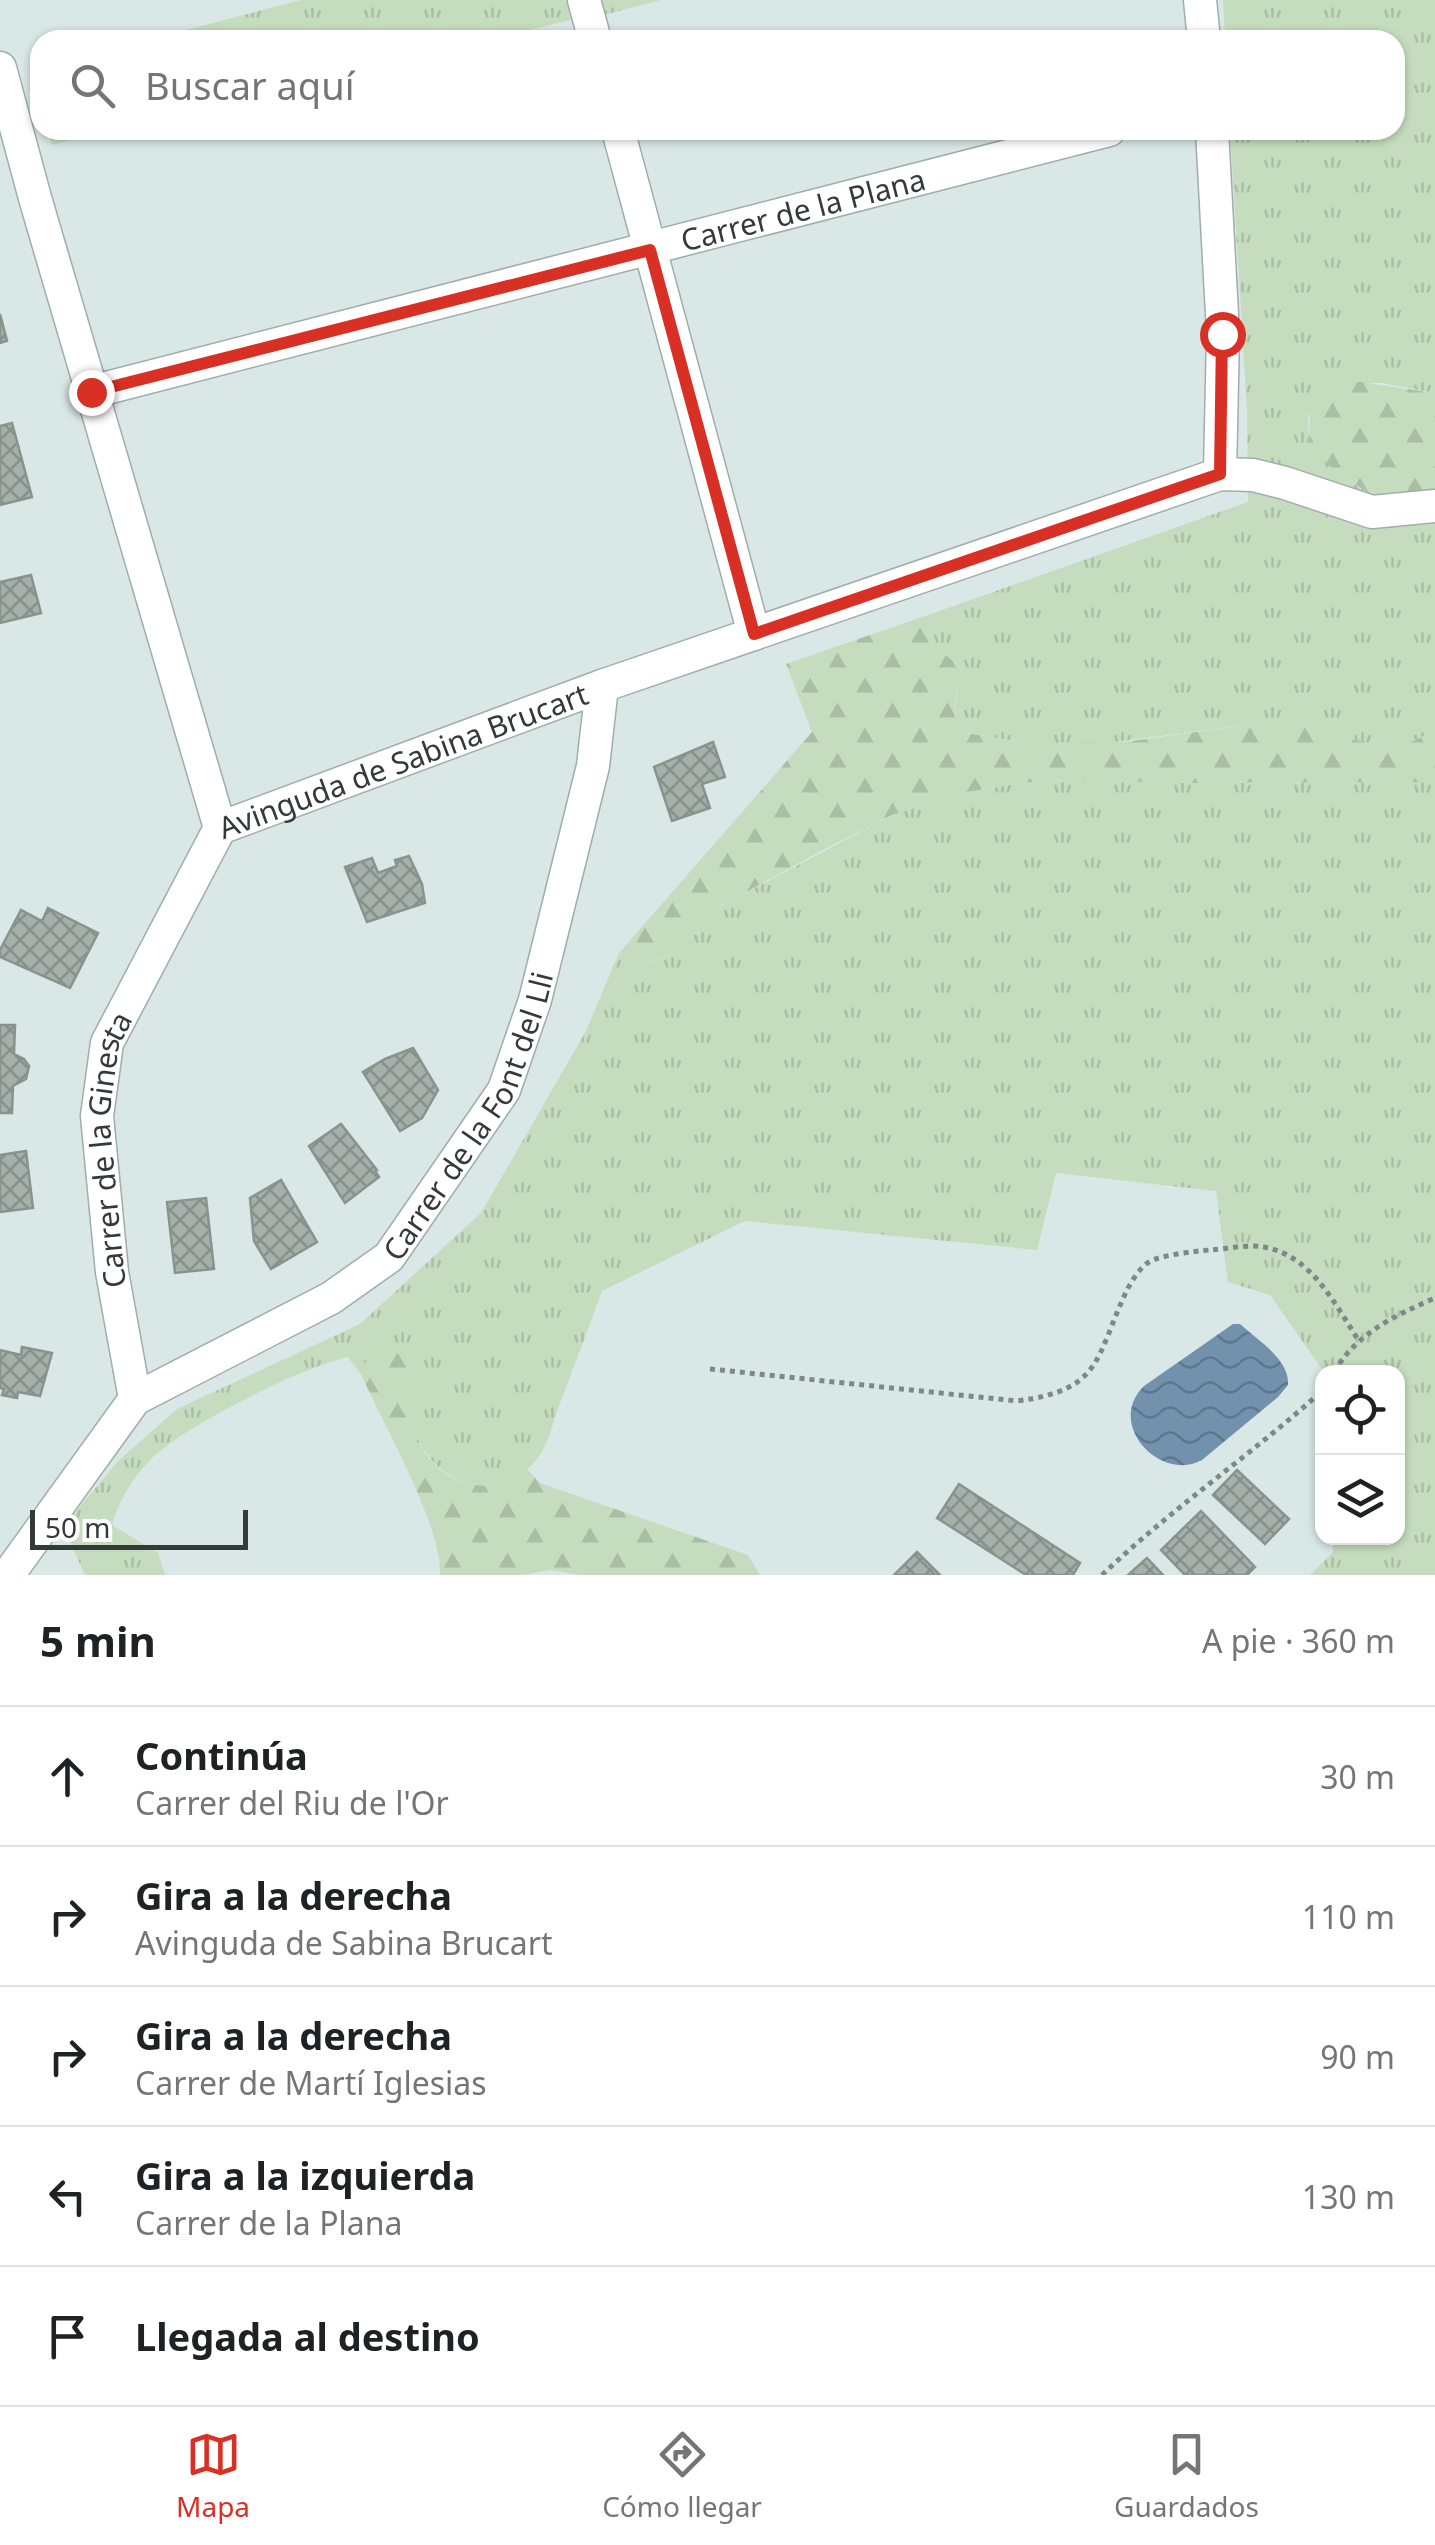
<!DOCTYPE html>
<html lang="es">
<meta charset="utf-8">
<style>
body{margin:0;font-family:"Noto Sans",sans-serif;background:#f6f6f6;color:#202124}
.controls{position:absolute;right:30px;bottom:30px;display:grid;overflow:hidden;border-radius:20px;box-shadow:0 2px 8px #0004}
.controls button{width:90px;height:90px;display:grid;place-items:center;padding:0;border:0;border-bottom:2px solid #e0e0e0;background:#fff;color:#202124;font:50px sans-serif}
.scale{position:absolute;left:30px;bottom:25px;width:218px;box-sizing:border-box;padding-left:10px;border:5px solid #343939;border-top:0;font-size:28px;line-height:35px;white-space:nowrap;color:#343939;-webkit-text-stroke:8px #fff;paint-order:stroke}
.stop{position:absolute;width:30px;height:30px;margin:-22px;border:8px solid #d93025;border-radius:50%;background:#fff}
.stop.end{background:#d93025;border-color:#fff;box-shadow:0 2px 10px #0008}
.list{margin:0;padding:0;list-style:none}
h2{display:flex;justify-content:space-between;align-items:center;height:130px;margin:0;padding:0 40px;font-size:42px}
h2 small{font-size:32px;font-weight:400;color:#757577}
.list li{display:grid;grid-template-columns:65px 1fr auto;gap:30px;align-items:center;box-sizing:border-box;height:140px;padding:0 40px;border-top:2px solid #e0e0e0}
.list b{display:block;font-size:38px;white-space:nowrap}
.list p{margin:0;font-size:32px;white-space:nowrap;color:#757577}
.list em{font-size:32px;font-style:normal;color:#757577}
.icon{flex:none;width:55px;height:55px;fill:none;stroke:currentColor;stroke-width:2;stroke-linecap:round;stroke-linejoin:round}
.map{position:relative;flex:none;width:1435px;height:1575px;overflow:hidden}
.search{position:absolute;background:#fff;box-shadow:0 2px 8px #0004;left:30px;right:30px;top:30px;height:110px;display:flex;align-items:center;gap:25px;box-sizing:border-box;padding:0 35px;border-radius:30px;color:#757577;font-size:38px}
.sheet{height:830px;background:#fff}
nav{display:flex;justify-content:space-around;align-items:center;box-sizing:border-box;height:140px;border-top:2px solid #e0e0e0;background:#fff;font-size:28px;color:#757577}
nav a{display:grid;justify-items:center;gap:5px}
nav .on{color:#d93025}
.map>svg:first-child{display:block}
.grass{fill:url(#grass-tufts)}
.forest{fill:url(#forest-firs)}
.water{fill:url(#water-waves)}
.building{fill:url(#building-cross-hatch);stroke:#88938d;stroke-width:2.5}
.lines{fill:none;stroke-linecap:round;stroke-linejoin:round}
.street-casing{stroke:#a0adac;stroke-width:35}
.path{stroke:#7f8888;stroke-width:5;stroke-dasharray:5 5;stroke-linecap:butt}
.street{stroke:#fff;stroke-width:32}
.route{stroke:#d93025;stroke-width:12}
.labels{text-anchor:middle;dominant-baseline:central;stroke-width:9;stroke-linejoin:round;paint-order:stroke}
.street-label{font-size:30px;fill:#343939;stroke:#fff}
</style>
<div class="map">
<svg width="1435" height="1575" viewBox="0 0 1435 1575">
<defs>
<pattern id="grass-tufts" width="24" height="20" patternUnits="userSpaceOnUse" patternTransform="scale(2.5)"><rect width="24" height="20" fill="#c5ddbe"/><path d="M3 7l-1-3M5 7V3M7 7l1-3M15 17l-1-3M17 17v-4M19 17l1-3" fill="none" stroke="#aabea4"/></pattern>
<pattern id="forest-firs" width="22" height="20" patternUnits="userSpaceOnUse" patternTransform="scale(2.5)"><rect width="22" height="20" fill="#c5ddbe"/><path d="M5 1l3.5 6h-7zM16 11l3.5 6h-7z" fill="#aabea4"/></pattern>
<pattern id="water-waves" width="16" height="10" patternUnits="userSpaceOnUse" patternTransform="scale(2.5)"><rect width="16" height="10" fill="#7291ad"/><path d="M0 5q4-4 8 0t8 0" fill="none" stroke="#5e778e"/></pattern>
<pattern id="building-cross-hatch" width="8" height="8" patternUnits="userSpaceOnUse" patternTransform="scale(2.5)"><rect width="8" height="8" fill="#a5b0aa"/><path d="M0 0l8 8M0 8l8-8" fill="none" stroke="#87908b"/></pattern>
</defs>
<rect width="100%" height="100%" fill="#dae7e7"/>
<g class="grass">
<polygon points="301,0 566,0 571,20 489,40 147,40"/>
<polygon points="601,0 661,0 604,15"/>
<path d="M1223 0H1435V393L1381 383H1331L1308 416 1309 446C1343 483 1387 505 1435 520V731L1402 746 1372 744 1307 728 1261 723 1107 743H1027L966 733 955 724C955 705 955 686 966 672 946 655 926 644 928 615L1248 502 1247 411 1230 130H1395V40H1225Z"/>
<polygon points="48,130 112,130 52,145"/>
<path d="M1081 779 1165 783 1435 782V1575H1310L1333 1552V1538H1398V1372H1324L1270 1295 1228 1282 1216 1191 1056 1173 1037 1250 745 1221 602 1291C588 1330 573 1368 559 1406 553 1422 549 1442 539 1456 509 1502 446 1491 421 1445 406 1417 411 1377 415 1347L366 1364 362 1376 348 1357C302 1367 184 1426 151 1459 133 1477 118 1502 112 1525L158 1553 165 1575H85L63 1527 118 1461 177 1409 360 1324 481 1213 586 1031 619 953 651 963 679 949 719 907 892 815 961 793 1021 783Z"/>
</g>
<g class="forest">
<path d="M1360 382 1435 393V520C1387 505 1343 483 1309 447L1310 402 1317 389 1331 383Z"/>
<path d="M928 615C926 644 946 655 967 672 954 686 954 705 955 724L966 733 1027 743 1124 742 1261 723 1307 728 1372 744 1402 746 1435 731V782L1165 783 1081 779 1021 783 961 793 892 815 823 850 719 907 679 949 650 963 619 953 812 732 786 664Z"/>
<path d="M392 1345 415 1347C411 1375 409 1404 416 1432 428 1481 490 1503 527 1469L540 1483 748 1555 760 1575H579L551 1570 524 1575H440C443 1527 382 1422 362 1376L367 1357Z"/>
</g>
<path class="water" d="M1233 1324H1240C1257 1340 1290 1359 1288 1385L1278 1397 1202 1460C1160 1483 1105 1424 1144 1386Z"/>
<g class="building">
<polygon points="0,314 7,341 0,343"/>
<polygon points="12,423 32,497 0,505 0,426"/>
<polygon points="31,575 41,613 0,623 0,582"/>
<polygon points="713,742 725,777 702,784 710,808 672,821 654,767"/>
<polygon points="409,856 422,884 425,903 367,922 345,867 372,858 378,873 397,866 395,860"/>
<polygon points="48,908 98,933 70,988 0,957 0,950 21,910 42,921"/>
<polygon points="0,1025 15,1025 14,1054 24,1059 29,1066 26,1079 13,1086 12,1113 0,1113"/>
<polygon points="413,1048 438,1090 422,1118 400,1131 363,1072 385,1059"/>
<polygon points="341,1124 377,1170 375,1171 379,1177 345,1203 309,1146"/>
<polygon points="26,1151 33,1208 0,1212 0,1155"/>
<polygon points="281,1180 317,1242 271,1269 254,1241 250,1198"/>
<polygon points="206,1198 214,1269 175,1273 167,1202"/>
<polygon points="22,1347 52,1353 40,1396 18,1392 17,1398 2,1395 4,1389 0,1388 0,1350 21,1355"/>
<polygon points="1237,1470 1289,1519 1265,1544 1213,1495"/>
<polygon points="959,1484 1080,1563 1073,1575 1026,1575 937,1518"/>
<polygon points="1201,1511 1255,1567 1247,1575 1185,1575 1161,1550"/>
<polygon points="917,1552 940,1575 894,1575"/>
<polygon points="1147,1558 1163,1575 1128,1575"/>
</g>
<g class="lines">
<defs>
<g id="street">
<polyline points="584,0 595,40"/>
<polyline points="1200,0 1204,40"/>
<polyline points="0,68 35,198 220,828"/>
<polyline points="618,130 754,634"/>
<polyline points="1212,130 1223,333 1220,474"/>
<path id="s1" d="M91 392 1109 130"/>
<path id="s2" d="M220 828 602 686 1220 474 1253 475 1285 483 1372 512 1435 506"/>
<path id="s3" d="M135 1399 331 1298 389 1257 504 1090 535 1000 593 766 602 686"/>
<path id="s4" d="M8 1575 135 1399 112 1272 97 1116 107 1043 220 828"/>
</g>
</defs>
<use href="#street" class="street-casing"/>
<g class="path">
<path d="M710 1369 1017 1401C1102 1390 1095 1359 1126 1292 1131 1282 1140 1267 1149 1262 1160 1255 1197 1251 1210 1250 1226 1249 1248 1244 1264 1247 1312 1256 1334 1303 1359 1341"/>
<path d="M1334 1372C1357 1333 1394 1316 1435 1298"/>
<path d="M1102 1575C1171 1509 1251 1455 1322 1391"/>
</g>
<use href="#street" class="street"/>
</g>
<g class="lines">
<polyline class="route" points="91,392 650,250 754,634 1220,474 1222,334"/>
</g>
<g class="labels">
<g class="street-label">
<text stroke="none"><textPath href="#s1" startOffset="735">Carrer de la Plana</textPath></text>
<text stroke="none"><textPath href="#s2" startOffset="195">Avinguda de Sabina Brucart</textPath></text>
<text stroke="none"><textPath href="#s3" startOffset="455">Carrer de la Font del Lli</textPath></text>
<text stroke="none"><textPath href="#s4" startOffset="470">Carrer de la Ginesta</textPath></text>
</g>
</g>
</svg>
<div class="controls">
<button><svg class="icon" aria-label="locate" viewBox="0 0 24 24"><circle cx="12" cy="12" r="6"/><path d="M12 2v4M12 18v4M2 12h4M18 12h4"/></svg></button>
<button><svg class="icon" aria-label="layers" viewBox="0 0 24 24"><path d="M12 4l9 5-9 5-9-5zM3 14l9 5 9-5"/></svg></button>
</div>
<div class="scale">50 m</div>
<div class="stop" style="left:1222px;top:334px"></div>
<div class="stop end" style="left:91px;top:392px"></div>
<div class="search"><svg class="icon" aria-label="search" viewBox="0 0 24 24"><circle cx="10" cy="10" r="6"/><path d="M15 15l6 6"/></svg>Buscar aquí</div>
</div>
<section class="sheet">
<h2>5 min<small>A pie · 360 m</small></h2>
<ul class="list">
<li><svg class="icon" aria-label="ahead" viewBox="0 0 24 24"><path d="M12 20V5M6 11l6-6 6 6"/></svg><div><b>Continúa</b><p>Carrer del Riu de l'Or</p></div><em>30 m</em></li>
<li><svg class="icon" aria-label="right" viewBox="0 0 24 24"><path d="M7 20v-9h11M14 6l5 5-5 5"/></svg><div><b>Gira a la derecha</b><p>Avinguda de Sabina Brucart</p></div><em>110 m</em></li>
<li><svg class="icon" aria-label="right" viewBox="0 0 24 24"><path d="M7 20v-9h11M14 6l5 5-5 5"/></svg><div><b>Gira a la derecha</b><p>Carrer de Martí Iglesias</p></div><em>90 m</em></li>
<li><svg class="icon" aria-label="left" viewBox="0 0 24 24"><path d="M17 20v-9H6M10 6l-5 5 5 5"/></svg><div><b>Gira a la izquierda</b><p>Carrer de la Plana</p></div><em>130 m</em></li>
<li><svg class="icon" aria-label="arrive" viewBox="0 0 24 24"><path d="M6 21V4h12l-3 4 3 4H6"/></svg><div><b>Llegada al destino</b></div></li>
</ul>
</section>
<nav>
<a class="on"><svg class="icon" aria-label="map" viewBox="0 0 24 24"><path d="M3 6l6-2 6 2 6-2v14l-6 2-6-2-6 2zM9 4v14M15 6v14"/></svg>Mapa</a>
<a><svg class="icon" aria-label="directions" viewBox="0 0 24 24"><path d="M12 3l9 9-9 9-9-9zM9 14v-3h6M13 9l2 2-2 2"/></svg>Cómo llegar</a>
<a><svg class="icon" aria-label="saved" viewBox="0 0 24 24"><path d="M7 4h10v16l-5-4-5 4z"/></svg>Guardados</a>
</nav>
